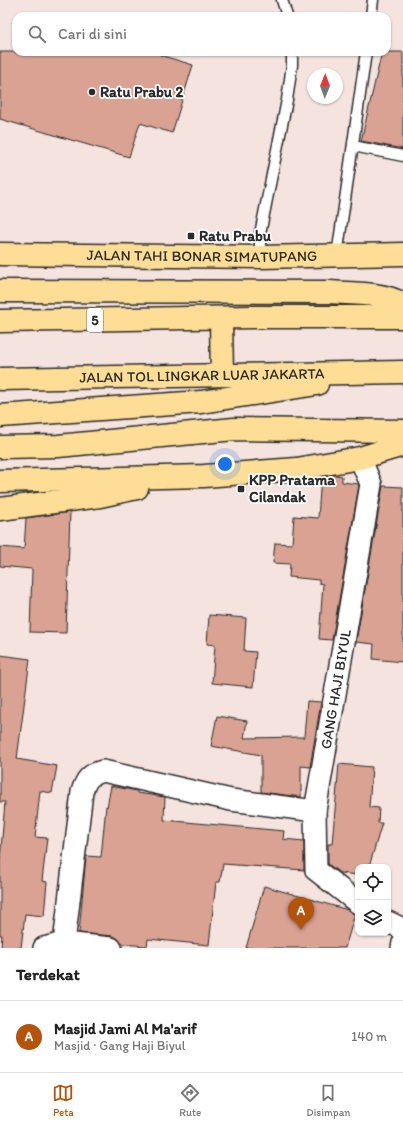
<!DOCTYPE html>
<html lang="id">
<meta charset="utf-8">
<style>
body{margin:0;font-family:Itim,sans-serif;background:#f6f6f6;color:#222}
.controls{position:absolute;right:12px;bottom:12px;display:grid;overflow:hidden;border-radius:8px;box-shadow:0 1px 3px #0004}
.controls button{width:36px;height:36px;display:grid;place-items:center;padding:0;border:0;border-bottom:1px solid #e0e0e0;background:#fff;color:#222;font:20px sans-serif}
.compass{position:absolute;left:307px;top:68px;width:36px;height:36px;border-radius:50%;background:#fff;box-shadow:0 1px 3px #0004;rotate:1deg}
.you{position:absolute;left:225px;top:464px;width:14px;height:14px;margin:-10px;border:3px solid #fff;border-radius:50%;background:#1a73e8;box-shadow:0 0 0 6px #1a73e833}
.badge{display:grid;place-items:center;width:26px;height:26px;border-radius:50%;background:#b45309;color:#fff;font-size:13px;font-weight:700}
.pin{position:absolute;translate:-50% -33px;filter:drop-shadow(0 1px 2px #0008)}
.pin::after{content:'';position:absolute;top:21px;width:14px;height:12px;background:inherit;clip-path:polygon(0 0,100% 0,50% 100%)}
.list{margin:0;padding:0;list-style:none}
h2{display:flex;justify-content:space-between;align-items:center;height:52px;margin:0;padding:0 16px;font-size:17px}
h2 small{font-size:13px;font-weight:400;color:#767676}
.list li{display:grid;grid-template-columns:26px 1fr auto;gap:12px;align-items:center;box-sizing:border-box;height:72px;padding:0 16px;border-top:1px solid #e0e0e0}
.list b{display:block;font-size:15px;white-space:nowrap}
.list p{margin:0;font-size:13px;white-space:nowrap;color:#767676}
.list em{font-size:13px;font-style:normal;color:#767676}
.icon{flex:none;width:22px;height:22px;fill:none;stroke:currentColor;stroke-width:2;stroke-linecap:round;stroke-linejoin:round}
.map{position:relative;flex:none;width:403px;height:948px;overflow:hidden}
.search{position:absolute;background:#fff;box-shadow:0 1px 3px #0004;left:12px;right:12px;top:12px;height:44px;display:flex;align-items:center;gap:10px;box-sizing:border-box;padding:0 14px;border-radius:12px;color:#767676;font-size:15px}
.sheet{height:124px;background:#fff}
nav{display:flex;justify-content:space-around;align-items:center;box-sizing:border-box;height:56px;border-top:1px solid #e0e0e0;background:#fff;font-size:11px;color:#767676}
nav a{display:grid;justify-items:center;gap:2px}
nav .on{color:#b45309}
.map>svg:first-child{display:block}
.building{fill:#d9a292;stroke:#2b2b2b}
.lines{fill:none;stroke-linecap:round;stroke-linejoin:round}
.service-casing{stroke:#2b2b2b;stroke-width:13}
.minor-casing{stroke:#2b2b2b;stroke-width:24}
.trunk-casing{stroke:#2b2b2b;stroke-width:25}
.motorway-casing{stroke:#2b2b2b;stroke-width:25}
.service{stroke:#fff;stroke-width:10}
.minor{stroke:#fff;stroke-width:21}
.trunk{stroke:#fede96;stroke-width:22}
.motorway{stroke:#fede96;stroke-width:22}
.poi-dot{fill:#2b2b2b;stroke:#fff;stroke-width:1.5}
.labels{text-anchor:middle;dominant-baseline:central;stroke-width:3.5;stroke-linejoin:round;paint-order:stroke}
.shield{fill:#fff;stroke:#6b6b6b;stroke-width:1}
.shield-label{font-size:14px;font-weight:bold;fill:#2b2b2b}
.poi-label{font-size:15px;font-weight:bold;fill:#2b2b2b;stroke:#fff;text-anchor:start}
.street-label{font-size:15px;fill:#2b2b2b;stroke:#fff}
</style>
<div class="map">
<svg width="403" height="948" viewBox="0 0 403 948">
<rect width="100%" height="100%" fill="#f4e3de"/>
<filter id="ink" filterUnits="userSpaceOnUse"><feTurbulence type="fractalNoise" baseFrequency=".025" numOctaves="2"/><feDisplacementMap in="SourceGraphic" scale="8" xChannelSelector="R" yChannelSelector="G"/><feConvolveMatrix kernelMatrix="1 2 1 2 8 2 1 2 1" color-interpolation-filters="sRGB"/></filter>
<g filter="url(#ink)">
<g class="building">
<polygon points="0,52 161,52 160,55 193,65 172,133 140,123 129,157 0,119"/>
<polygon points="382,52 403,52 403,149 361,141"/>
<polygon points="335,475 342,476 342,482 358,484 359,485 332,640 319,639 323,584 319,583 319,580 289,577 290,564 273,563 275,543 292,544 294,516 318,518 321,477"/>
<polygon points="383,486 403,487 403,662 373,659 374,644 356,642"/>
<polygon points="70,512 66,633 30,632 32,569 0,566 0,547 24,549 26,518"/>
<polygon points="209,615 246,618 244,651 256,652 253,687 212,683 215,645 207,644"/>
<polygon points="0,655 30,659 17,759 57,766 52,793 40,791 35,837 47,838 42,881 47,882 44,916 25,914 21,948 1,948 2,935 0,935 0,861 5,802 0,802"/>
<polygon points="307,701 321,702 310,767 301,766 301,797 261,792 261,755 211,746 217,716 247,721 244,738 304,737"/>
<polygon points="339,764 372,767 369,807 379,808 378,823 382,823 369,867 358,867 358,875 340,873 328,864 328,844 332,844"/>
<polygon points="111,786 137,791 137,793 165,797 164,820 284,831 283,839 304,841 304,870 223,864 220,882 216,882 209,945 148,939 147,946 122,944 118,939 113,936 79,933 86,856 101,857 106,806 107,807"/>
<polygon points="264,886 348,910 355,914 345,948 246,948"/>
</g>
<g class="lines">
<defs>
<g id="service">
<polyline points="282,0 287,16"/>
<polyline points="371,16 373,0"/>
<polyline points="353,146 403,156"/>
<polyline points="337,256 366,52"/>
<polyline points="260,257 260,234 287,100 292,65 292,52"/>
</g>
<g id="minor">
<path id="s1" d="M358 903 316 870 315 811 371 484 360 458"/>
<polyline points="388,922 403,929"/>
<path d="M64 943 82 792C86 779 90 774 103 771L231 800 315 811"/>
<polyline points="44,948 64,943 111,948"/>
<polyline points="402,948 403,943"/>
</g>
<g id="trunk">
<path id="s2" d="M0 254 260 257 403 254"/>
<polyline points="0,481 204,476 297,469 360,458 403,445"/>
<polyline points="0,509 100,496 137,488"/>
</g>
<g id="motorway">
<path d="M0 291 330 292C353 294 383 292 403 304"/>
<polyline points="221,318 222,375"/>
<polyline points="0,321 252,317 403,317"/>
<path id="s3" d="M0 379 403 372"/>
<polyline points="0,416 201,402 317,384"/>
<polyline points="0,447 58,446 234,429 403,431"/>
</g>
</defs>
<use href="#service" class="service-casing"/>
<use href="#minor" class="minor-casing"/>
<use href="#trunk" class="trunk-casing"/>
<use href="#motorway" class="motorway-casing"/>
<use href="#service" class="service"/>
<use href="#minor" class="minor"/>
<use href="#trunk" class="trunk"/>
<use href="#motorway" class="motorway"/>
</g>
</g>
<g class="poi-dot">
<circle cx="92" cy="92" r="4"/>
<rect x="187" y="232" width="8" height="8" rx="2"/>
<rect x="237" y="485" width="8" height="8" rx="2"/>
</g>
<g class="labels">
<rect class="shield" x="87" y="308" width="16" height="24" rx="3"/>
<g class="shield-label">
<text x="95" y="320">5</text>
</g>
<g class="poi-label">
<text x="100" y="92">Ratu Prabu 2</text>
<text x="199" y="236">Ratu Prabu</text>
<text x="249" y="480">KPP Pratama<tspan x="249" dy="17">Cilandak</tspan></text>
</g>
<g class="street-label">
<text stroke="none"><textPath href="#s2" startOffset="202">JALAN TAHI BONAR SIMATUPANG</textPath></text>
<text stroke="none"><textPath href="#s3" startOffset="202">JALAN TOL LINGKAR LUAR JAKARTA</textPath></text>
<text stroke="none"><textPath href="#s1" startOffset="236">GANG HAJI BIYUL</textPath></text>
</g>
</g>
</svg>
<div class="controls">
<button><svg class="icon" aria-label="locate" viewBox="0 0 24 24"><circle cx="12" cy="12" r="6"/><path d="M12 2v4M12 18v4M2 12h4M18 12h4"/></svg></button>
<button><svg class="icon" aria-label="layers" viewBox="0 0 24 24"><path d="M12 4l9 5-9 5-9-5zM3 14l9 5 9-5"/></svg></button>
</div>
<svg class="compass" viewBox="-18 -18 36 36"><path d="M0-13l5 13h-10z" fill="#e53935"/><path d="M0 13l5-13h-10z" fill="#767676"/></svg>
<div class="you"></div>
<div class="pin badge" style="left:301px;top:930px">A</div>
<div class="search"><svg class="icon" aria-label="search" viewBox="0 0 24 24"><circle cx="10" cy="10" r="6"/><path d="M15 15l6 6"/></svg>Cari di sini</div>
</div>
<section class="sheet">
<h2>Terdekat<small></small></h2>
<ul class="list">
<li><span class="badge">A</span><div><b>Masjid Jami Al Ma'arif</b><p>Masjid · Gang Haji Biyul</p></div><em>140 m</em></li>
</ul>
</section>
<nav>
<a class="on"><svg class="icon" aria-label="map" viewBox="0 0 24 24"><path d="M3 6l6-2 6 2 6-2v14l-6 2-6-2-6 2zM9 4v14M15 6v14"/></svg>Peta</a>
<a><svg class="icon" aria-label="directions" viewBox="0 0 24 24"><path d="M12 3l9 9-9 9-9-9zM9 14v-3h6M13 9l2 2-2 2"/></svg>Rute</a>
<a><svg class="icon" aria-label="saved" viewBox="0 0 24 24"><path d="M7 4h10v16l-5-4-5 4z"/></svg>Disimpan</a>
</nav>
